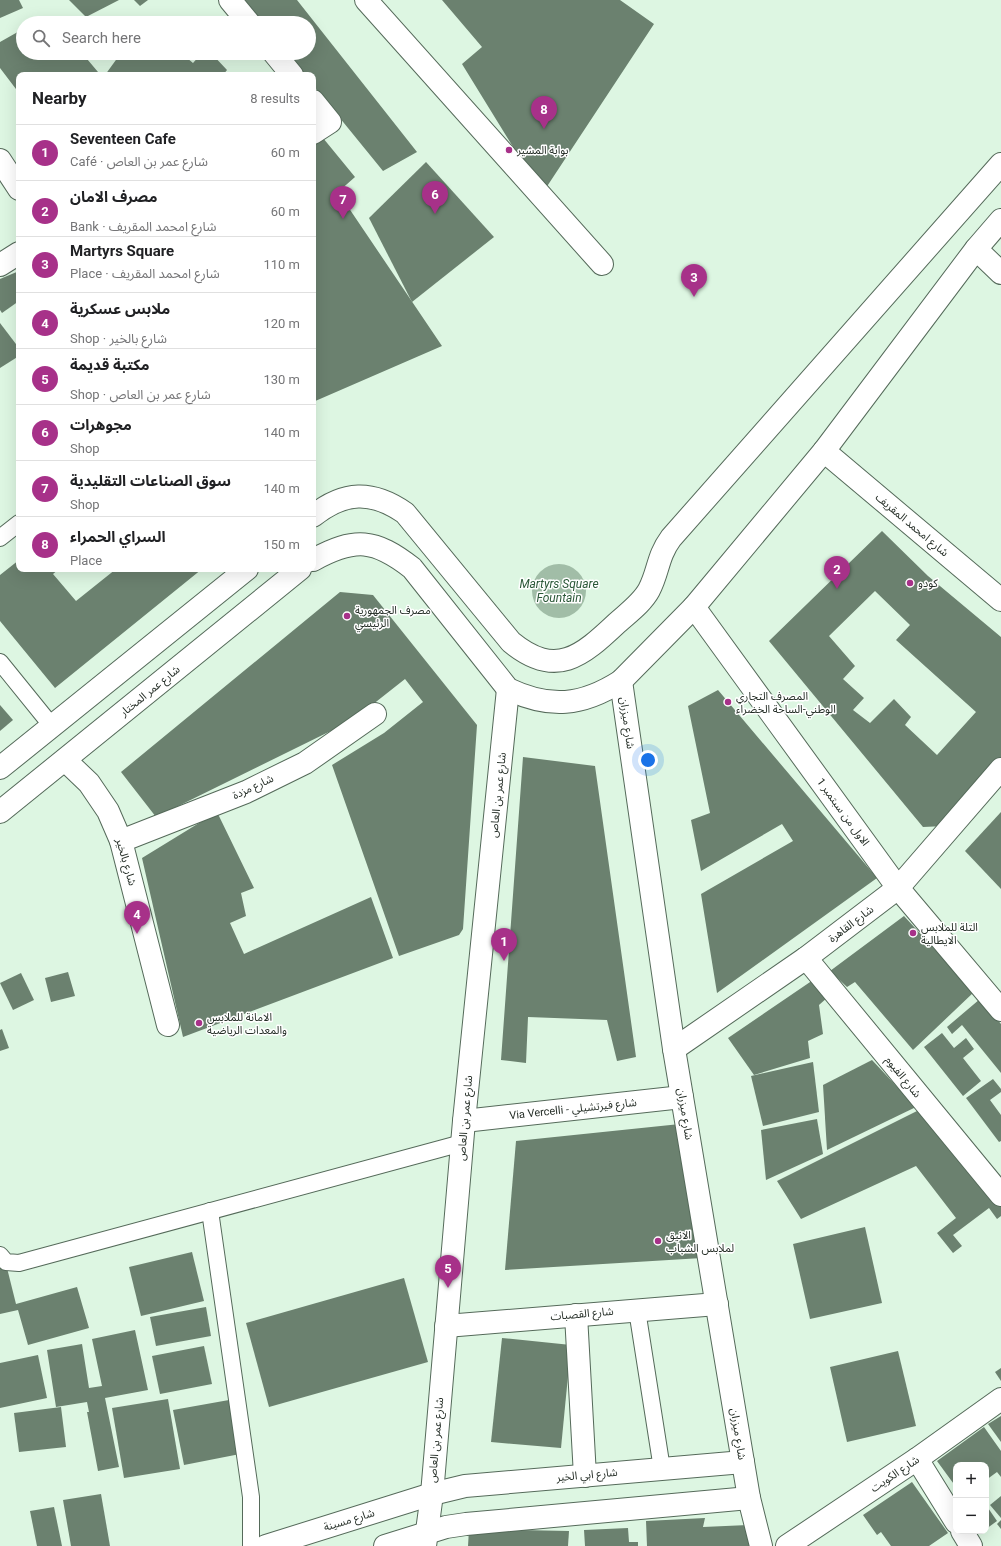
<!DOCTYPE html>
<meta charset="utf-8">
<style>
body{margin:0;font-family:Roboto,"Noto Sans Arabic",sans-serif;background:#f2f2f2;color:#202124}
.controls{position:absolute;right:12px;bottom:12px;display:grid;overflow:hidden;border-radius:8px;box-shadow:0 4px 16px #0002}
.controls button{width:36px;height:36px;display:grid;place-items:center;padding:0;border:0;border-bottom:1px solid #e0e0e0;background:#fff;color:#202124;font:20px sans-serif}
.you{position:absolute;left:648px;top:760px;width:14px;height:14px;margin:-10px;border:3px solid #fff;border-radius:50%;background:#1a73e8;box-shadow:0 0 0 6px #1a73e833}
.badge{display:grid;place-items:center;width:26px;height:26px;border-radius:50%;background:#a73189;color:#fff;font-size:13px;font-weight:700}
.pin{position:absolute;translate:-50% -33px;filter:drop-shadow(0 1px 2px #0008)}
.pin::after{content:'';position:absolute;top:21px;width:14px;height:12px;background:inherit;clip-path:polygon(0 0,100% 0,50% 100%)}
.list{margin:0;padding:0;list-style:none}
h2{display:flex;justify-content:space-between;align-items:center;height:52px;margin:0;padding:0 16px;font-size:17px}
h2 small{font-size:13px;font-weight:400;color:#757577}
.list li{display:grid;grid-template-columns:26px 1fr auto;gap:12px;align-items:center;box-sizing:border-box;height:56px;padding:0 16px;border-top:1px solid #e0e0e0}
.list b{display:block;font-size:15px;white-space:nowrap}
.list p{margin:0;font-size:13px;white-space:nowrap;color:#757577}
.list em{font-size:13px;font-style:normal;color:#757577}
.icon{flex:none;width:22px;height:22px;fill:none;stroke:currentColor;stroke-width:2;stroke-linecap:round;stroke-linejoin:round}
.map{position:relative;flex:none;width:1001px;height:1546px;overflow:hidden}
.search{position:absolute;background:#fff;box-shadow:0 4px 16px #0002;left:16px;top:16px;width:300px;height:44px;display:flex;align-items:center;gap:10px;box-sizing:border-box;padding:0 14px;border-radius:22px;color:#757577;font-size:15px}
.panel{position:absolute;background:#fff;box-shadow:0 4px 16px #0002;left:16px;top:72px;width:300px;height:500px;border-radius:8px}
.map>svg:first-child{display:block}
.water{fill:#a1bda7}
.building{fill:#6b816f;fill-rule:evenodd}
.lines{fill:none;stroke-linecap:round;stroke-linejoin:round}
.lane-casing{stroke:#556a5a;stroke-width:18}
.street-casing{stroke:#556a5a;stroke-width:24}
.secondary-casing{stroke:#556a5a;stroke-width:24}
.lane{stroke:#fff;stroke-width:16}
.street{stroke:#fff;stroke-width:22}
.secondary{stroke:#fff;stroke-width:22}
.poi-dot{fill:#a73189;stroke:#fff;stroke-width:1.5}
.labels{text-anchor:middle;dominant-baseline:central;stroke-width:3;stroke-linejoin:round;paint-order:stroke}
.poi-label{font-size:11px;fill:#252e27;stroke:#fff;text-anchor:start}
.street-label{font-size:11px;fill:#252e27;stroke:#fff}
.water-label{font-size:12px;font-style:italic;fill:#2a5737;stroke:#fff}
</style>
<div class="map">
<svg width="1001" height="1546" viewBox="0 0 1001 1546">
<rect width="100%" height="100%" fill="#ddf6e2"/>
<circle class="water" cx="559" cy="591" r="27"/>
<g class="building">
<polygon points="0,0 19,0 23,8 0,18"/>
<polygon points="69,0 119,0 86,17"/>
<polygon points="134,0 148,0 140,6"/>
<polygon points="244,0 297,0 417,152 383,171 313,85 313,75 305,75 287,53 309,53 309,23 263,23"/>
<polygon points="442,0 620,0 654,24 542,194 462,64 482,47"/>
<polygon points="40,19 43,23 34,23"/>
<polygon points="23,29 23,53 82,53 98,72 96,75 19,75 19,93 0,68 0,42"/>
<polygon points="121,53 181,53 193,63 202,53 211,53 227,70 223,75 105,75"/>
<polygon points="323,138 355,177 338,192 442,346 313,402 313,145"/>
<polygon points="426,162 494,237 412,302 369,218"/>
<polygon points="19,271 19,301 2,313 0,310 0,279"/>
<polygon points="0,323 19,348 19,356 0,368"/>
<path d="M882 531 928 576 1001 637V762L945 826 923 827 769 641ZM875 591 910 625 896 640 976 712 937 755 905 725 911 717 894 699 870 723 853 710 864 698 843 679 855 666 829 636Z"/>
<polygon points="19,560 19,569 59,569 53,574 76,601 116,569 202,569 55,688 0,621 0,575"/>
<polygon points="340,592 373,595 477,725 463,929 459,935 399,956 332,765 384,733 423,702 405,679 353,720 156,817 121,772"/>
<polygon points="718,690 877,878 717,993 701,894 793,841 782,824 701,871 691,820 710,813 688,706"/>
<polygon points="0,705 13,720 0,731"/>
<polygon points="523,757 595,766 636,1057 617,1061 607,1020 528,1017 526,1063 501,1060"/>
<polygon points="217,812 254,888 241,893 246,916 230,923 244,954 371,897 393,958 183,1037 142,858"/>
<polygon points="1001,812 1001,889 965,851"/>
<polygon points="904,916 974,992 913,1050 855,982 847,987 830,971"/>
<polygon points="68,972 75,996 51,1002 45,978"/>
<polygon points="21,973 34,1000 13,1010 0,983"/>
<polygon points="816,978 828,997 819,1005 823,1034 808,1041 810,1058 754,1075 728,1038"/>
<polygon points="980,999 1001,1024 1001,1073 962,1025 952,1034 947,1027"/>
<polygon points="2,1029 9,1048 0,1051 0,1030"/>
<polygon points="942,1033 954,1048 966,1038 974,1049 963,1058 981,1081 963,1096 924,1047"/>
<polygon points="872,1060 916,1107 827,1150 823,1085"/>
<polygon points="813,1062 819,1112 763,1126 751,1076"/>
<polygon points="993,1079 1001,1089 1001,1092 990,1100 1001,1115 1001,1141 999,1142 966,1098"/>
<polygon points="927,1106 1001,1200 1001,1216 997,1219 989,1208 953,1235 962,1246 953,1253 937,1233 956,1218 916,1166 801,1219 777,1181"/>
<polygon points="817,1119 823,1154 766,1180 761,1130"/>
<polygon points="680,1124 702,1258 505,1270 516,1141"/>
<polygon points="865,1227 882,1303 810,1319 793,1244"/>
<polygon points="2,1248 16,1304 77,1287 89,1328 28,1345 18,1310 0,1314 0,1249"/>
<polygon points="192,1252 204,1301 141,1316 129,1267"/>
<polygon points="404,1278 428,1362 269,1407 246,1323"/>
<polygon points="206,1307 211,1336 156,1346 150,1317"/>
<polygon points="135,1330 148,1390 105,1398 119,1467 98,1471 87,1412 89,1412 87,1402 56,1407 47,1350 82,1344 89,1388 102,1386 92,1339"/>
<polygon points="502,1338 571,1345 561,1448 491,1442"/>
<polygon points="204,1346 212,1384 160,1394 152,1356"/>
<polygon points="898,1351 916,1426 847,1442 830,1367"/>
<polygon points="38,1355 47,1398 0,1408 0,1363"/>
<polygon points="1001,1368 1001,1381 995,1372"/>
<polygon points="168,1399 180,1469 124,1478 112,1408"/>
<polygon points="229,1400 240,1454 184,1465 173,1410"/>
<polygon points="61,1407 66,1447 19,1452 14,1413"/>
<polygon points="1001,1416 1001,1442 988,1424"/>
<polygon points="984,1427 1001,1451 1001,1477 997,1472 986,1480 986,1465 956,1465 956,1487 937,1461"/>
<polygon points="912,1482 948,1533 929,1546 891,1546 881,1532 877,1535 863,1515"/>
<polygon points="101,1494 110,1546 71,1546 63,1500"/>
<polygon points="1001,1496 1001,1518 990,1505"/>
<polygon points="986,1505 997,1521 986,1529"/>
<polygon points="54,1507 62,1546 37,1546 30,1511"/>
<polygon points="705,1518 703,1527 748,1525 749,1546 647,1546 646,1521"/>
<polygon points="1001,1520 1001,1529 997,1524"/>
<polygon points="628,1528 629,1542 638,1542 638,1546 585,1546 584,1530"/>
<polygon points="469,1529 569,1531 568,1546 468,1546"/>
</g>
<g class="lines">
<defs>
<g id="lane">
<polyline points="0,538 19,523"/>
<polyline points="0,662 51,725"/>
<polyline points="210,1211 251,1497 251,1546"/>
<polyline points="0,1255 6,1262 19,1263 462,1143"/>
<polyline points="637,1310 662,1469"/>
</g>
<g id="street">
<polyline points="230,0 249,23"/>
<polyline points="366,0 602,264"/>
<polyline points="274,53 292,75"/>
<polyline points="313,101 330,122 313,133"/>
<polyline points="0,160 19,189"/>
<polyline points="0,265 19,253"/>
<polyline points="694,607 898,888 1001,1010"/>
<polyline points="65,760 89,783 108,811 121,841 168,1025"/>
<polyline points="121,841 246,792 305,763 375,714"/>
<polyline points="806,958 1001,1195"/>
<polyline points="674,1049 806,958 898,888 1001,769"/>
<polyline points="464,1121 682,1097"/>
<polyline points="576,1315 585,1476"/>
<polyline points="446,1326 717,1304"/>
<polyline points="917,1459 956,1522"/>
<polyline points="962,1531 971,1546"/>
<polyline points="266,1546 432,1494 465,1486 743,1462"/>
<polyline points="385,1546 446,1527 466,1524 749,1498"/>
<polyline points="787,1546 917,1459 1001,1399"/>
</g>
<g id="secondary">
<polyline points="976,249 1001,273"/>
<polyline points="824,451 1001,600"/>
<path d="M313 516C344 491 372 490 405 513L511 642C556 679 582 656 617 623 628 613 642 603 649 590 659 571 657 557 671 538L1001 164"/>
<path d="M313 560C355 537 375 539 412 568L508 689C550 709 582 706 621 681L694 607 824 451 976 249 1001 220"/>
<polyline points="621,681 674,1049 749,1498 761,1546"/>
<polyline points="0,768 247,569"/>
<polyline points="0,812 300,569"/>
<polyline points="425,1546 432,1494 464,1121 508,689"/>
</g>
</defs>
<use href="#lane" class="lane-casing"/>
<use href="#street" class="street-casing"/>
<use href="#secondary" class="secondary-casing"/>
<use href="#lane" class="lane"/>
<use href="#street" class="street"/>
<use href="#secondary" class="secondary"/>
</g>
<g class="poi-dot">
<circle cx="509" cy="150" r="4"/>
<circle cx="910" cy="583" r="4"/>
<circle cx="347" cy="616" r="4"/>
<circle cx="728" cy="702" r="4"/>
<circle cx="913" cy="933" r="4"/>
<circle cx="199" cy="1023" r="4"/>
<circle cx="658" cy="1241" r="4"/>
</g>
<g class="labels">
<g class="poi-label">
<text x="517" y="150">بوابة المشير</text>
<text x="918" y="583">كودو</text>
<text x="355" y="610">مصرف الجمهورية<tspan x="355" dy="13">الرئيسي</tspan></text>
<text x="736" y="696">المصرف التجاري<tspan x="736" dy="13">الوطني-الساحة الخضراء</tspan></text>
<text x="921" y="927">التلة للملابس<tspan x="921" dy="13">الايطالية</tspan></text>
<text x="207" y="1017">الامانة للملابس<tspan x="207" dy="13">والمعدات الرياضية</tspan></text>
<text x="666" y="1235">الانيق<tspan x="666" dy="13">لملابس الشباب</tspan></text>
</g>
<g class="street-label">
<text transform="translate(912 525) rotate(40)">شارع امحمد المقريف</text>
<text transform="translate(150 691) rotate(-39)">شارع عمر المختار</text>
<text transform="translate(627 723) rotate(82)">شارع ميزران</text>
<text transform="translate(253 787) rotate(-25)">شارع مزدة</text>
<text transform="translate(498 795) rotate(-84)">شارع عمر بن العاص</text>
<text transform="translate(843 812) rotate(54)">الاول من سبتمبر 1</text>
<text transform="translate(126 862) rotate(74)">شارع بالخير</text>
<text transform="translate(851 924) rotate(-37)">شارع القاهرة</text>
<text transform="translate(903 1077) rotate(51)">شارع الفيوم</text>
<text transform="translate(573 1109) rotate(-6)">Via Vercelli - شارع فيرتشيلي</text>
<text transform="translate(685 1114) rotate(81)">شارع ميزران</text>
<text transform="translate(465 1118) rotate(-85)">شارع عمر بن العاص</text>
<text transform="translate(582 1314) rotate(-5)">شارع القصبات</text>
<text transform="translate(738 1434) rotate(81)">شارع ميزران</text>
<text transform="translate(436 1440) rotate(-85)">شارع عمر بن العاص</text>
<text transform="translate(895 1474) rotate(-34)">شارع الكويت</text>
<text transform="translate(587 1475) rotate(-5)">شارع ابي الخير</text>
<text transform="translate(349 1520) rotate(-17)">شارع مسينة</text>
</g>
<g class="water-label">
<text x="559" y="584">Martyrs Square<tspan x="559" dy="14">Fountain</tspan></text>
</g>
</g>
</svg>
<div class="controls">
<button>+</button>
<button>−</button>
</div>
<div class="you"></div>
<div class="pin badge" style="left:504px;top:961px">1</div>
<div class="pin badge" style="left:837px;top:589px">2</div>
<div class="pin badge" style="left:694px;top:297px">3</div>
<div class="pin badge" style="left:137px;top:934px">4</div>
<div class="pin badge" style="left:448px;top:1288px">5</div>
<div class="pin badge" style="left:435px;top:214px">6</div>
<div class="pin badge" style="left:343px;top:219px">7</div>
<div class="pin badge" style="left:544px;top:129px">8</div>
<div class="search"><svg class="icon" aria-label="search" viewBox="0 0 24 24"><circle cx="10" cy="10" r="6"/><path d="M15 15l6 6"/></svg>Search here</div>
<section class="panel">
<h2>Nearby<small>8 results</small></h2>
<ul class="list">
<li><span class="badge">1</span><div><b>Seventeen Cafe</b><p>Café · شارع عمر بن العاص</p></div><em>60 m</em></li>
<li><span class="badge">2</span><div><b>مصرف الامان</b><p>Bank · شارع امحمد المقريف</p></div><em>60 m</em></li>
<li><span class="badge">3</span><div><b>Martyrs Square</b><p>Place · شارع امحمد المقريف</p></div><em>110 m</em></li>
<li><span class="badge">4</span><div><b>ملابس عسكرية</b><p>Shop · شارع بالخير</p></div><em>120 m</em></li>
<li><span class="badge">5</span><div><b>مكتبة قديمة</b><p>Shop · شارع عمر بن العاص</p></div><em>130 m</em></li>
<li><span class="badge">6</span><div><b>مجوهرات</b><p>Shop</p></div><em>140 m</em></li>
<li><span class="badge">7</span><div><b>سوق الصناعات التقليدية</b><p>Shop</p></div><em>140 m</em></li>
<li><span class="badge">8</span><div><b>السراي الحمراء</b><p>Place</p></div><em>150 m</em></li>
</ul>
</section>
</div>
